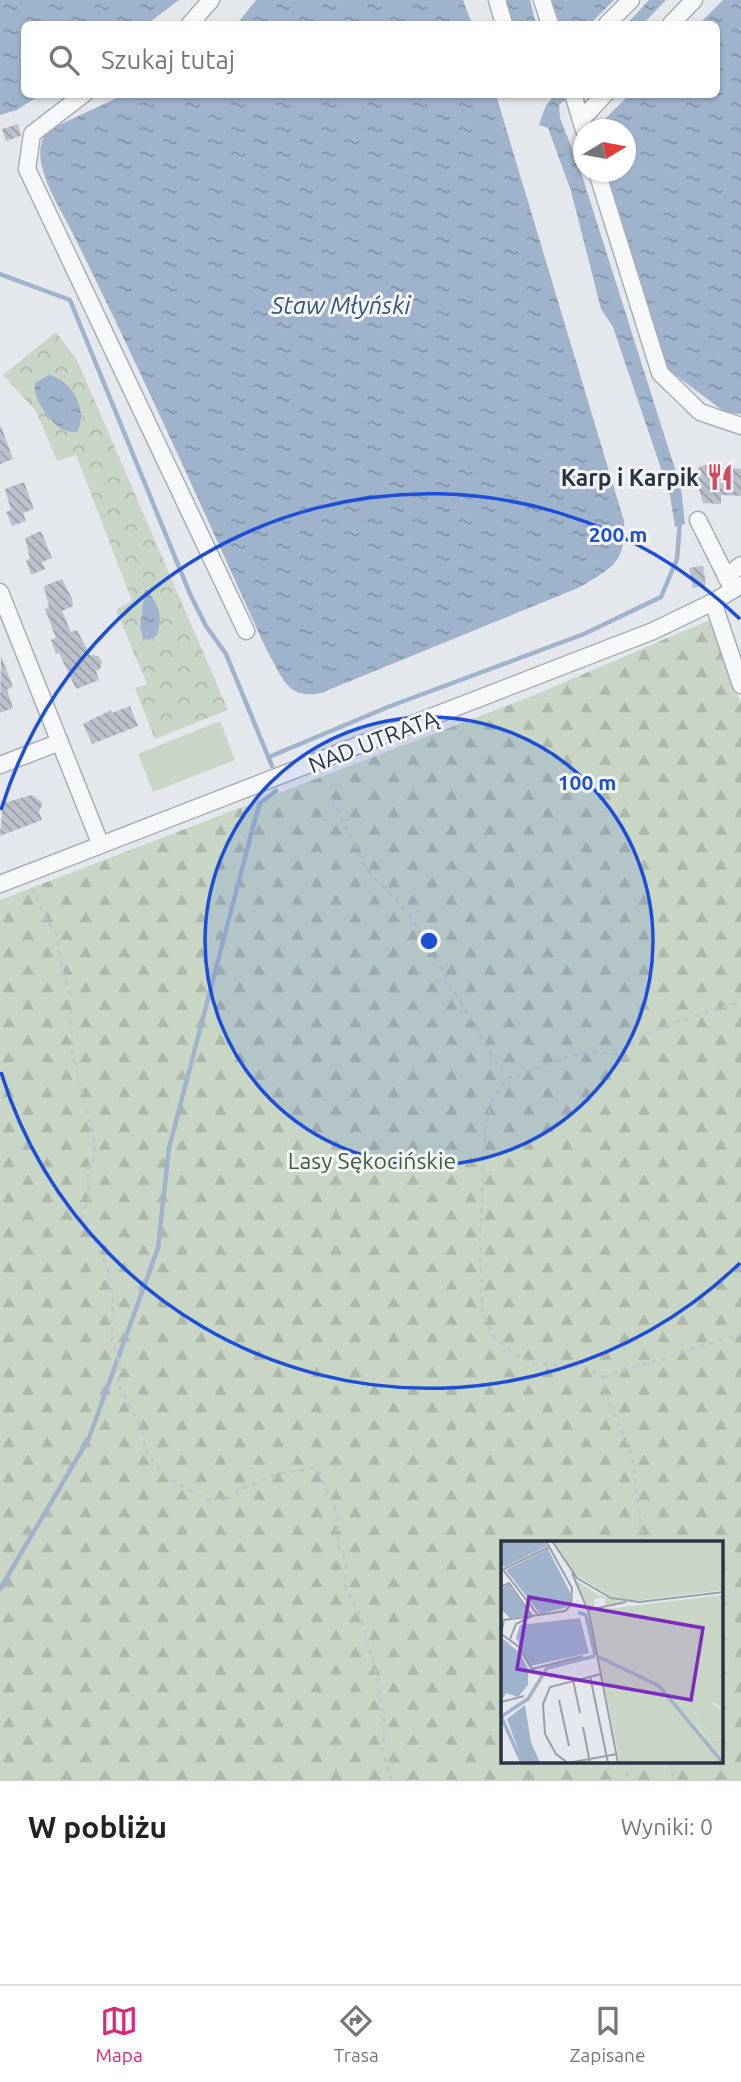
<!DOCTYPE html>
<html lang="pl">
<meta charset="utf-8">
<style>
body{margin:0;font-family:Ubuntu,sans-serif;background:#f2f2f2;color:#222}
.compass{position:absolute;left:573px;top:119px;width:63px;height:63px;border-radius:50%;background:#fff;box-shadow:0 2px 5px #0004;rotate:80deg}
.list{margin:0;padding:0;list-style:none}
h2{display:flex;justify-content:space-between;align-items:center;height:91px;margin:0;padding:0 28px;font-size:30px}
h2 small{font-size:23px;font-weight:400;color:#767676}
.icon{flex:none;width:38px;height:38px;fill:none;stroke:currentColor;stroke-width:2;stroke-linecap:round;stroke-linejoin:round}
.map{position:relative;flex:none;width:741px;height:1781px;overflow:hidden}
.search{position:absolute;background:#fff;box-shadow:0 2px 5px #0004;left:21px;right:21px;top:21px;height:77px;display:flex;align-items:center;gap:18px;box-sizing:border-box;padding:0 24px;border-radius:10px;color:#767676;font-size:26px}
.sheet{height:203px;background:#fff}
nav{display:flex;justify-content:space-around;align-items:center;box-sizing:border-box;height:98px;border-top:2px solid #e0e0e0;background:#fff;font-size:19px;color:#767676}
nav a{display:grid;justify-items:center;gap:4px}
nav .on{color:#db2777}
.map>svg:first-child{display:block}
.forest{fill:url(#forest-firs);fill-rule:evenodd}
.park{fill:url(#park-crowns)}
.pitch{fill:#c9d6c5}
.water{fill:url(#water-ripples)}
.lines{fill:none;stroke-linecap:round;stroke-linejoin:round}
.stream{stroke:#9fb4cc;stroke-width:4.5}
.building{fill:url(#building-back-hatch)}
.minor-casing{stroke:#a9aeb7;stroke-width:19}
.path{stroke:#c2c5cb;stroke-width:2.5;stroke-dasharray:5 5;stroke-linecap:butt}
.minor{stroke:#f7f8fa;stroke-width:16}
.ring{fill:none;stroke:#1d4ed8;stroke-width:3.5}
.labels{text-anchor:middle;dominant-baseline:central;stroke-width:6;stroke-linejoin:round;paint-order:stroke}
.poi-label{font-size:23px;font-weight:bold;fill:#2b3445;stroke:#f4f6f9;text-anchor:end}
.street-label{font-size:23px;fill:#2b3445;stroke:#f4f6f9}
.park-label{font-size:23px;fill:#3f6138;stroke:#f4f6f9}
.water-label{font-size:24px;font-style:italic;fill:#34527a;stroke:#f4f6f9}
.inset-river{fill:none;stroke:#9fb4cc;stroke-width:3.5}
.inset-road{fill:none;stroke:#9a9fa9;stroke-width:2}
.view{fill:#7b2cbf;fill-opacity:0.15;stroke:#7b2cbf;stroke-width:3.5}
.inset-edge{fill:none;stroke:#2b3445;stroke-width:3.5}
.centre{fill:#1d4ed8;stroke:#f4f6f9;stroke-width:3.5}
.ring-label{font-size:21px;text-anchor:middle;font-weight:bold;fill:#1d4ed8;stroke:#f4f6f9;stroke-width:6;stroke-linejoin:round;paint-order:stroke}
</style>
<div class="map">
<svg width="741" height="1781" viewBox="0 0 741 1781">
<defs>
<pattern id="forest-firs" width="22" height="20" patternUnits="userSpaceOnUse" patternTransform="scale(1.75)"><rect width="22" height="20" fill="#c9d6c5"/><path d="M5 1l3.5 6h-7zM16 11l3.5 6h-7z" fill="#adb8ab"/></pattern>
<pattern id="park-crowns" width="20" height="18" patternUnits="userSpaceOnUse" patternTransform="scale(1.75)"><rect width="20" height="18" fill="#c9d6c5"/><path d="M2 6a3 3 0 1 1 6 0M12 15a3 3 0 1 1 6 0" fill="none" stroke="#adb8ab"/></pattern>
<pattern id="water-ripples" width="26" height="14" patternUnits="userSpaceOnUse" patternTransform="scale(1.75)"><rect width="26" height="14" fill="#9fb4cc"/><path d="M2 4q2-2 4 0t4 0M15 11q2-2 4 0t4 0" fill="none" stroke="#8293a7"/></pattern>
<pattern id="building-back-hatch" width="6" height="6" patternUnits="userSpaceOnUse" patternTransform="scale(1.75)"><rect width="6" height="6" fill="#bbc0ca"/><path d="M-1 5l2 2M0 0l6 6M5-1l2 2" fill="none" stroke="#989da6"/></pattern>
</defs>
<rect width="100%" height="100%" fill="#e4e7ec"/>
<path class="forest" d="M712 619 741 705V1781H0V900L532 696ZM503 1543H722V1762H503Z"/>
<polygon class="park" points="56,332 78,362 228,710 155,739 135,688 147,684 116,610 132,601 76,455 57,461 36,411 3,375"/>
<polygon class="pitch" points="220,721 235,760 153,792 138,754"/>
<g class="water">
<polygon points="0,0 179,0 147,24 24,24 24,94 40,95 17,110 0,115"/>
<polygon points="256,0 463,0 472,24 237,24"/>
<polygon points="506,0 530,0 536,24 512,24"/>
<polygon points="550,0 614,0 590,24 558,24"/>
<polygon points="649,0 666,0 643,24 627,24"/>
<polygon points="723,0 741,0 741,414 726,413 666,368 605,172 626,172 626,130 594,130 629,95 716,94 716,24 699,24"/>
<path d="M123 95H496L624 521C626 563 612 568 578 588L321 693C286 700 283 677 267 651 203 510 140 368 71 230 59 205 30 164 44 136L57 126Z"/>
<polygon points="555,95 564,95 566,99 559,105 560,118 580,169 681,488 685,524 675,527 670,495 613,327 601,309 571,191 548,128 539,125 546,105"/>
<path d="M49 375C72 380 89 411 77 432 57 435 32 402 35 383Z"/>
<path d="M145 589C159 603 163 616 157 635L149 640 143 638 140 627Z"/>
</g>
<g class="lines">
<g class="stream">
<polyline points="0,274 70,300 190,594 206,626 226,654 272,766"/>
<polyline points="269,757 388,707 584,634 661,597 677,559 680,521"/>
<polyline points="0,1589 89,1438 158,1248 169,1148 253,827 260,803 276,791"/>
</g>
</g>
<g class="building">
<polygon points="18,124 21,136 6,141 2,129"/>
<polygon points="1,426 13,459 0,464 0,427"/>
<polygon points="705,465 741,469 741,496 721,495 721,504 703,503 698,485 699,467"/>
<polygon points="24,482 34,509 23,513 26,521 12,526 6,512 11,510 5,489"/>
<polygon points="41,531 52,558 42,562 45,569 31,575 26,560 30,559 25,538"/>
<polygon points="703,566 706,585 693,588 689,568"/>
<polygon points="62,579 72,599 73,606 62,611 71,632 77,630 90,655 98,656 102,661 100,669 96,671 99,680 76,689 59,653 56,654 51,640 56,638 45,609 49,607 44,586"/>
<polygon points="1,656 13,687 7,689 13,708 0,713"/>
<polygon points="130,706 138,726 92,744 83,724 111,710 112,713"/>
<polygon points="32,795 43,803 39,812 42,820 0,836 3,803"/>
</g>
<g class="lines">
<defs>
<g id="minor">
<polyline points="497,0 504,24"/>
<polyline points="542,0 550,24"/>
<polyline points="190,24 211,0"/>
<polyline points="607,24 631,0"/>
<polyline points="671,24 694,0"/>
<polyline points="84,94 32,134 27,169 246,631"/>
<polyline points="573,94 584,130"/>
<polyline points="581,120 605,94"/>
<polyline points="597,172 660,373 700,412 741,426"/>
<polyline points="698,520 733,590"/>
<polyline points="726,577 741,565"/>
<polyline points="0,592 100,843"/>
<polyline points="713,602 741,685"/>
<polyline points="0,765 60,742"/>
<polyline points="0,884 653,631 713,602 741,585"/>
</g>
</defs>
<use href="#minor" class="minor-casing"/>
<g class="path">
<polyline points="332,799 367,870 409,914 506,1079"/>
<polyline points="32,888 45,918 57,934 62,969 69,991 73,1057 94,1137 95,1157 88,1167 89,1196 82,1217 108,1269 113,1297 112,1340 120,1365 119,1386 141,1428 148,1456 166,1477 207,1500 229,1498 248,1485 281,1473 317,1468 338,1516 338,1546 346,1562 345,1586 362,1621 375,1669 385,1724 382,1750 392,1781"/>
<polyline points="604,1377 741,1334"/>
<polyline points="643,1543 632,1455 611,1408 603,1377 585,1366 534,1364 511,1352 494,1337 482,1310 480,1239 485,1129 492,1101 506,1079 570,1056 598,1052 616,1054 645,1035 670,1024 741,1002"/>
<polyline points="532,1762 534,1781"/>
<polyline points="625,1762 628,1781"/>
<polyline points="672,1762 673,1781"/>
</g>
<use href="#minor" class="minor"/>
</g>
<circle cx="429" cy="941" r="224" fill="#1d4ed8" fill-opacity=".12"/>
<g class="ring">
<circle cx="429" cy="941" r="224"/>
<path d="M740 1263A448 448 0 0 1 1 1072M1 810A448 448 0 0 1 740 619"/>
</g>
<defs>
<symbol id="restaurant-bare" viewBox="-9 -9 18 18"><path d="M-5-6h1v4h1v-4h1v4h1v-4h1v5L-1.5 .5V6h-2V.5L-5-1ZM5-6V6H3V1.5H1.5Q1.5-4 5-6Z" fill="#d1495b" stroke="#f4f6f9" stroke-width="2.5" paint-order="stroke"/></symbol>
</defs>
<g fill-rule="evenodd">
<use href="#restaurant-bare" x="701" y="458" width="38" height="38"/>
</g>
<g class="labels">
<g class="poi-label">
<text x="699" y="477">Karp i Karpik</text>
</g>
<g class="street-label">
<text transform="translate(373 741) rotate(-21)">NAD UTRATĄ</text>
</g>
<g class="park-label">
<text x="372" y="1160">Lasy Sękocińskie</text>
</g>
<g class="water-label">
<text x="341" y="305">Staw Młyński</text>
</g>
</g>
<g transform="translate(501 1541)">
<rect width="222" height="222" fill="#e4e7ec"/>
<path d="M196 171 222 185V195L205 196 193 182Z" fill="#c9d6c5"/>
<path d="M52 0H222V49L132 60 109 55 71 31ZM73 38 98 54 124 62 105 65 103 57 93 58 94 67H88ZM222 54V168L214 162 193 164 192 170 197 175 193 182 204 196 222 195V222H119L88 70Z" fill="#c9d6c5"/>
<path d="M204 160 222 168V185L192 170 193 164Z" fill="#c9d6c5"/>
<path d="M0 0H43L46 5 4 26 0 24ZM47 8 70 53 69 65 39 73 5 29ZM7 43 30 74 9 77 0 68V49ZM79 77 88 112 29 125 15 97 19 84ZM0 96 19 112 27 129V144L17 156 5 152 2 157 0 154ZM24 164 30 201 39 222H22L6 178Z" fill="#9fb4cc"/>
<path class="inset-river" d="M77 71 85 74 94 114M98 116 158 145 222 222M0 175 21 222M1 175 27 158 46 127 94 115"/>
<path class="inset-road" d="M51 0 76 37 110 57 138 61 223 51M0 26 37 74M3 28 48 6M71 32 88 72 117 222M0 46 8 42 31 75 15 83 9 98M87 69 125 61M0 93 3 79 64 70 70 64 71 47 45 0M0 93 17 105 31 128 82 115M100 133 49 146 42 163 44 193 55 213 67 222 116 213M89 135 107 222M72 139 79 172M58 159 68 205M0 161 23 155M82 186 89 222"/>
<path class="view" d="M28 56 202 87 190 159 16 128Z"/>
<rect width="222" height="222" class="inset-edge"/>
</g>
<circle cx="429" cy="941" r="10" class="centre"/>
<g class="ring-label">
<text x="618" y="542">200 m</text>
<text x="587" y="790">100 m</text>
</g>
</svg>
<svg class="compass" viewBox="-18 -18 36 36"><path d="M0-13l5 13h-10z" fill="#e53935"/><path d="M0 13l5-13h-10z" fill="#767676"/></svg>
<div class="search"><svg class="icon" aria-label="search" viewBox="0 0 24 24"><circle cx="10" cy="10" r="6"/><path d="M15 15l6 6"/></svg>Szukaj tutaj</div>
</div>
<section class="sheet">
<h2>W pobliżu<small>Wyniki: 0</small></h2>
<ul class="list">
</ul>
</section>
<nav>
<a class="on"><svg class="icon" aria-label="map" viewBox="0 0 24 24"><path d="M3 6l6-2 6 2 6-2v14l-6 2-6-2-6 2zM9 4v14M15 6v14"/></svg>Mapa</a>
<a><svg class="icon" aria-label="directions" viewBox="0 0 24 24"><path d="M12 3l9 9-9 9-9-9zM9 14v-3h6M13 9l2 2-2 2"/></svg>Trasa</a>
<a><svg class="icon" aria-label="saved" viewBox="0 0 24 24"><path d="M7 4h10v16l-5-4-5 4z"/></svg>Zapisane</a>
</nav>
